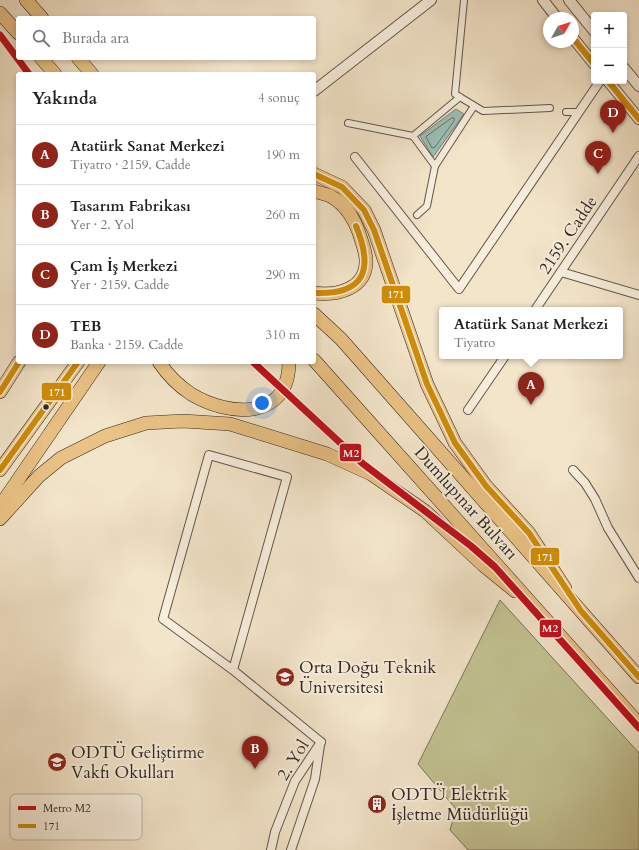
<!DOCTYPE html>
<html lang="tr">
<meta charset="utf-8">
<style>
body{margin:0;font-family:Cardo,serif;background:#f6f6f6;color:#222}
.controls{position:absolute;right:12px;top:12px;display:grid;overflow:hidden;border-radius:4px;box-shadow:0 2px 6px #0003}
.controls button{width:36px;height:36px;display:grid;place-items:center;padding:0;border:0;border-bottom:1px solid #e0e0e0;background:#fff;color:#222;font:20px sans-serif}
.compass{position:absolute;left:543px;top:12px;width:36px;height:36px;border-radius:50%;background:#fff;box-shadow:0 2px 6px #0003;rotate:51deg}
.you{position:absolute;left:262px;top:403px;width:14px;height:14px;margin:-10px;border:3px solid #fff;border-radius:50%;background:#1a73e8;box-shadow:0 0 0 6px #1a73e833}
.badge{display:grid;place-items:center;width:26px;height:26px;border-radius:50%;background:#8f2418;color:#fff;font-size:13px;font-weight:700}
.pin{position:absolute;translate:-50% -33px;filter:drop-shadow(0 1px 2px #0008)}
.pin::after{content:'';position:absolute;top:21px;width:14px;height:12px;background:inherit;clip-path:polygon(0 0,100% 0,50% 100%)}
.popup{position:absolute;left:439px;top:307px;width:184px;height:52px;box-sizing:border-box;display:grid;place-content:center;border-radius:4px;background:#fff;filter:drop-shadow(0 1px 3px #0005);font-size:13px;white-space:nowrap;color:#767676}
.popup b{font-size:15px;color:#222}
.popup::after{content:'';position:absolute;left:50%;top:100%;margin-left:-8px;border:8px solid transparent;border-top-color:#fff}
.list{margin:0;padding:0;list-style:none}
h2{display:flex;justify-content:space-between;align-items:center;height:52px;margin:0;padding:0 16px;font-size:17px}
h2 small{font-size:13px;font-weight:400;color:#767676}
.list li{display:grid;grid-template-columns:26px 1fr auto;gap:12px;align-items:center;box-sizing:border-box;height:60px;padding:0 16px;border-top:1px solid #e0e0e0}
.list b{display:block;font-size:15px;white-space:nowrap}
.list p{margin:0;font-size:13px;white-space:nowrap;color:#767676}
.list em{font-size:13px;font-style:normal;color:#767676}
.icon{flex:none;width:22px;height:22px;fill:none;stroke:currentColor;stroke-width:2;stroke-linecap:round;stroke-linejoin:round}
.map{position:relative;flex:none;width:639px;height:850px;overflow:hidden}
.search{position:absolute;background:#fff;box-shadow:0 2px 6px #0003;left:16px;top:16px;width:300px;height:44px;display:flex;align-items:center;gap:10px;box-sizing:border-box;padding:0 14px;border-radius:4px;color:#767676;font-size:15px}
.panel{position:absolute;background:#fff;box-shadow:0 2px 6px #0003;left:16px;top:72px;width:300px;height:292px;border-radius:4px}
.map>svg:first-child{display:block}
.green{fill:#c3c292;stroke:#7a745a}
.water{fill:#9bbfb6;stroke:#71827a}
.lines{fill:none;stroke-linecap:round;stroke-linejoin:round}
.shore{stroke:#66726c;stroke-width:1}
.pedestrian-casing{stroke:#62564b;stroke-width:8}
.minor-casing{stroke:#62564b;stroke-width:10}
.tertiary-casing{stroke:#62564b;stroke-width:12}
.primary-casing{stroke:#322621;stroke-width:14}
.trunk-casing{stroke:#322621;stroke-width:14}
.pedestrian{stroke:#f7eedd;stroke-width:6}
.minor{stroke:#f7eedd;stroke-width:8}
.tertiary{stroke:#f7eedd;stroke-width:10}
.primary{stroke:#eac285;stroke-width:13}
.trunk{stroke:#eac285;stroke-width:13}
.bus-1-casing{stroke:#f7eedd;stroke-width:9}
.bus-1{stroke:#d08c07;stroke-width:6}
.metro-1-casing{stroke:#f7eedd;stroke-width:10}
.metro-1{stroke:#bf0e1c;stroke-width:7}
.bus-dot{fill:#322621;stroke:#f7eedd;stroke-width:1.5}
.labels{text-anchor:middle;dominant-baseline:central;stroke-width:4;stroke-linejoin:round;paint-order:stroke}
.street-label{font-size:17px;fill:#322621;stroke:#f7eedd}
.poi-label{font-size:17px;fill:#322621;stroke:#f7eedd;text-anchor:start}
.key{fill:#f7eedd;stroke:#bcb2a5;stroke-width:1}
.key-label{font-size:11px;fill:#322621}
.line-badge{stroke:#f7eedd;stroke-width:1.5}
.badge-label{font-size:11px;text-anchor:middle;font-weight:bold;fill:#fff}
</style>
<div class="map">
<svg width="639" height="850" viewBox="0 0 639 850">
<rect width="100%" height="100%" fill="#f3e5ca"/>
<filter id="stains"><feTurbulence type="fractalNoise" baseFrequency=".005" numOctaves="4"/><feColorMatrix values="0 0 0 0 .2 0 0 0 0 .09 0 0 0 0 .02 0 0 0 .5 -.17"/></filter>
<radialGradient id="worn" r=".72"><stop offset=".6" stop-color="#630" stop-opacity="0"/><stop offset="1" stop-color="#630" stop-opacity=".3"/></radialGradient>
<polygon class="green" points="500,600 639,753 639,850 468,850 450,830 456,809 418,764"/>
<polygon class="water" points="456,109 464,114 433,157 420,136"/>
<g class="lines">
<polygon class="shore" points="452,118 454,118 454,121 435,147 432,148 426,137"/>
<defs>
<g id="pedestrian">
<polyline points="464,0 455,94 483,111 550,108"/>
<polyline points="566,112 579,112"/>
<polyline points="348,123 413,136 460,97"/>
<polyline points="413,136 435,166"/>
<polyline points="417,215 427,206 435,166 474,106"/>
</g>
<g id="minor">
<polyline points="355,157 459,289 600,81"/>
<polyline points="561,272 639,295"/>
<polyline points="535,310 639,156"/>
<polyline points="468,410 505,356"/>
<polyline points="573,470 585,483 595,499 608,528 639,578"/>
<polyline points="233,670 287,477 209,455 163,619 233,670 321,742"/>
<polyline points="271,850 275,832 295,781 321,742"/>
<polyline points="291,850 315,779 320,745"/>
</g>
<g id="tertiary">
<polyline points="543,0 557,18"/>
<polyline points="569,0 594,31"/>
<polyline points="573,38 594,64"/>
<polyline points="624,68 639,86"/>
<polyline points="608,81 639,119"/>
<polyline points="314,91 431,0"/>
</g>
<g id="primary">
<polyline points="314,174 342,187 364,210 374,230 427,384 455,443 486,486 529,533 565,588"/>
<path d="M314 191C319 193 327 194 332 197 347 206 356 222 361 239 363 245 366 254 366 260 367 289 337 296 314 293"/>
<path d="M159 362C167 374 179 386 191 394 229 417 289 421 289 362"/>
<polyline points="0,392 19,362"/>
<polyline points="0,470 78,362"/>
<polyline points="0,506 99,362"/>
<polyline points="0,519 39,476 61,458 105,436 146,423 183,421 230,424 327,454 371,474 425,511 483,565 515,591"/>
</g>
<g id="trunk">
<polyline points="26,0 42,18"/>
<polyline points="0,13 18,33"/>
<polyline points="41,58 55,74"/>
<polyline points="78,58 92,74"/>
<polyline points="314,314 341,339 639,677"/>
<polyline points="314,360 639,724"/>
</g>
</defs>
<use href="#pedestrian" class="pedestrian-casing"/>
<use href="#minor" class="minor-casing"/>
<use href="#tertiary" class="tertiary-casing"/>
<use href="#primary" class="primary-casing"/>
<use href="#trunk" class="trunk-casing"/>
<use href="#pedestrian" class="pedestrian"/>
<use href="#minor" class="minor"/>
<use href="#tertiary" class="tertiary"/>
<use href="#primary" class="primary"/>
<use href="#trunk" class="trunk"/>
<defs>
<g id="bus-1">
<polyline points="573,38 594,64"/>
<polyline points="608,81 639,119"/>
<polyline points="314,174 342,187 364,210 374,230 427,384 455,443 486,486 529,533 581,611 639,677"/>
<path d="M314 293C365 295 374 270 356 226"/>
<polyline points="0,392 19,362"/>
<polyline points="0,470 78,362"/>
</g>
</defs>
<use href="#bus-1" class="bus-1-casing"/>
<use href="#bus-1" class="bus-1"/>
<defs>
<g id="metro-1">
<polyline points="0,35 29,74"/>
<polyline points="253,362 362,463 471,546 495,567 639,728"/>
</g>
</defs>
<use href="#metro-1" class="metro-1-casing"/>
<use href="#metro-1" class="metro-1"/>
</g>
<defs>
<symbol id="university-disc" viewBox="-11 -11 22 22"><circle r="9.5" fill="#8f2418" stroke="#f7eedd"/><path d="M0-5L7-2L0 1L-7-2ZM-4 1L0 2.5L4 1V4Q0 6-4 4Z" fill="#fff"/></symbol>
<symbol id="school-disc" viewBox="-11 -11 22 22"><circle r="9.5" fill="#8f2418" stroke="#f7eedd"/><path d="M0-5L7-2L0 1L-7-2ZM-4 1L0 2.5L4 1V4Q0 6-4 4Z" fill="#fff"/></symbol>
<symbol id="building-disc" viewBox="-11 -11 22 22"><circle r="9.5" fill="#8f2418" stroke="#f7eedd"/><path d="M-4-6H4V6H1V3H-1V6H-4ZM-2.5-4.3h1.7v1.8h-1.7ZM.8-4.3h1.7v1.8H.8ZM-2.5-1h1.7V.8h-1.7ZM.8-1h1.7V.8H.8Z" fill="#fff"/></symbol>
</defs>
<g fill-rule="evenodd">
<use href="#university-disc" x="274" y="666" width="22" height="22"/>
<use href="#school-disc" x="46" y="751" width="22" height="22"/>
<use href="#building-disc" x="366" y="793" width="22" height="22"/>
</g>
<circle class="bus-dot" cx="46" cy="407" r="3.5"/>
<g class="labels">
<g class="street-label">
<text transform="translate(568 235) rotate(-56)">2159. Cadde</text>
<text transform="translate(466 503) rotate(48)">Dumlupınar Bulvarı</text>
<text transform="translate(293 760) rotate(-58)">2. Yol</text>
</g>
<g class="poi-label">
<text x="299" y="667">Orta Doğu Teknik<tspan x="299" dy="20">Üniversitesi</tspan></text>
<text x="71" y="752">ODTÜ Geliştirme<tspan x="71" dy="20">Vakfı Okulları</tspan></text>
<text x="391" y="794">ODTÜ Elektrik<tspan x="391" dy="20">İşletme Müdürlüğü</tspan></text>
</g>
</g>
<rect x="10" y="794" width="132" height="46" rx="6" class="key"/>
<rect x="18" y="806" width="18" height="4" fill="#bf0e1c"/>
<rect x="18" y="824" width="18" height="4" fill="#d08c07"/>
<g class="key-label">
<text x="43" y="812">Metro M2</text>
<text x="43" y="830">171</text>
</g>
<g class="line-badge">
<rect x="381" y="285" width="30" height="19" rx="4" fill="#d08c07"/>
<rect x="41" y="382" width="31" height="19" rx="4" fill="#d08c07"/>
<rect x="339" y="443" width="23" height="19" rx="4" fill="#bf0e1c"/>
<rect x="530" y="547" width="30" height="19" rx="4" fill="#d08c07"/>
<rect x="539" y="619" width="23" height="19" rx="4" fill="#bf0e1c"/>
</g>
<g class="badge-label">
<text x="396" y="298">171</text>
<text x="57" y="396">171</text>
<text x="351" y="457">M2</text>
<text x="545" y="561">171</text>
<text x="550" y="632">M2</text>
</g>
<rect width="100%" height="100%" filter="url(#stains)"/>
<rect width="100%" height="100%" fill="url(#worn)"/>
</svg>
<div class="controls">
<button>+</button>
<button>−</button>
</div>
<svg class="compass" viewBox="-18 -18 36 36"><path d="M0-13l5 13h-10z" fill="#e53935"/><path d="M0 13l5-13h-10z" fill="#767676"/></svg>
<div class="you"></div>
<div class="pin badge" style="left:531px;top:405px">A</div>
<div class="popup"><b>Atatürk Sanat Merkezi</b>Tiyatro</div>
<div class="pin badge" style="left:255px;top:769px">B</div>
<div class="pin badge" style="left:598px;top:174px">C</div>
<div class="pin badge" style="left:613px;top:133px">D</div>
<div class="search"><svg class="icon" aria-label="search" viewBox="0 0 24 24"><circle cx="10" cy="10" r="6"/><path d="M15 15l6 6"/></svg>Burada ara</div>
<section class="panel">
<h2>Yakında<small>4 sonuç</small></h2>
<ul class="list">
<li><span class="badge">A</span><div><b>Atatürk Sanat Merkezi</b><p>Tiyatro · 2159. Cadde</p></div><em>190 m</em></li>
<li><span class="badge">B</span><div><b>Tasarım Fabrikası</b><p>Yer · 2. Yol</p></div><em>260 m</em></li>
<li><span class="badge">C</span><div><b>Çam İş Merkezi</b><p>Yer · 2159. Cadde</p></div><em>290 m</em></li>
<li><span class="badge">D</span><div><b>TEB</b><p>Banka · 2159. Cadde</p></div><em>310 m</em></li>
</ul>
</section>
</div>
